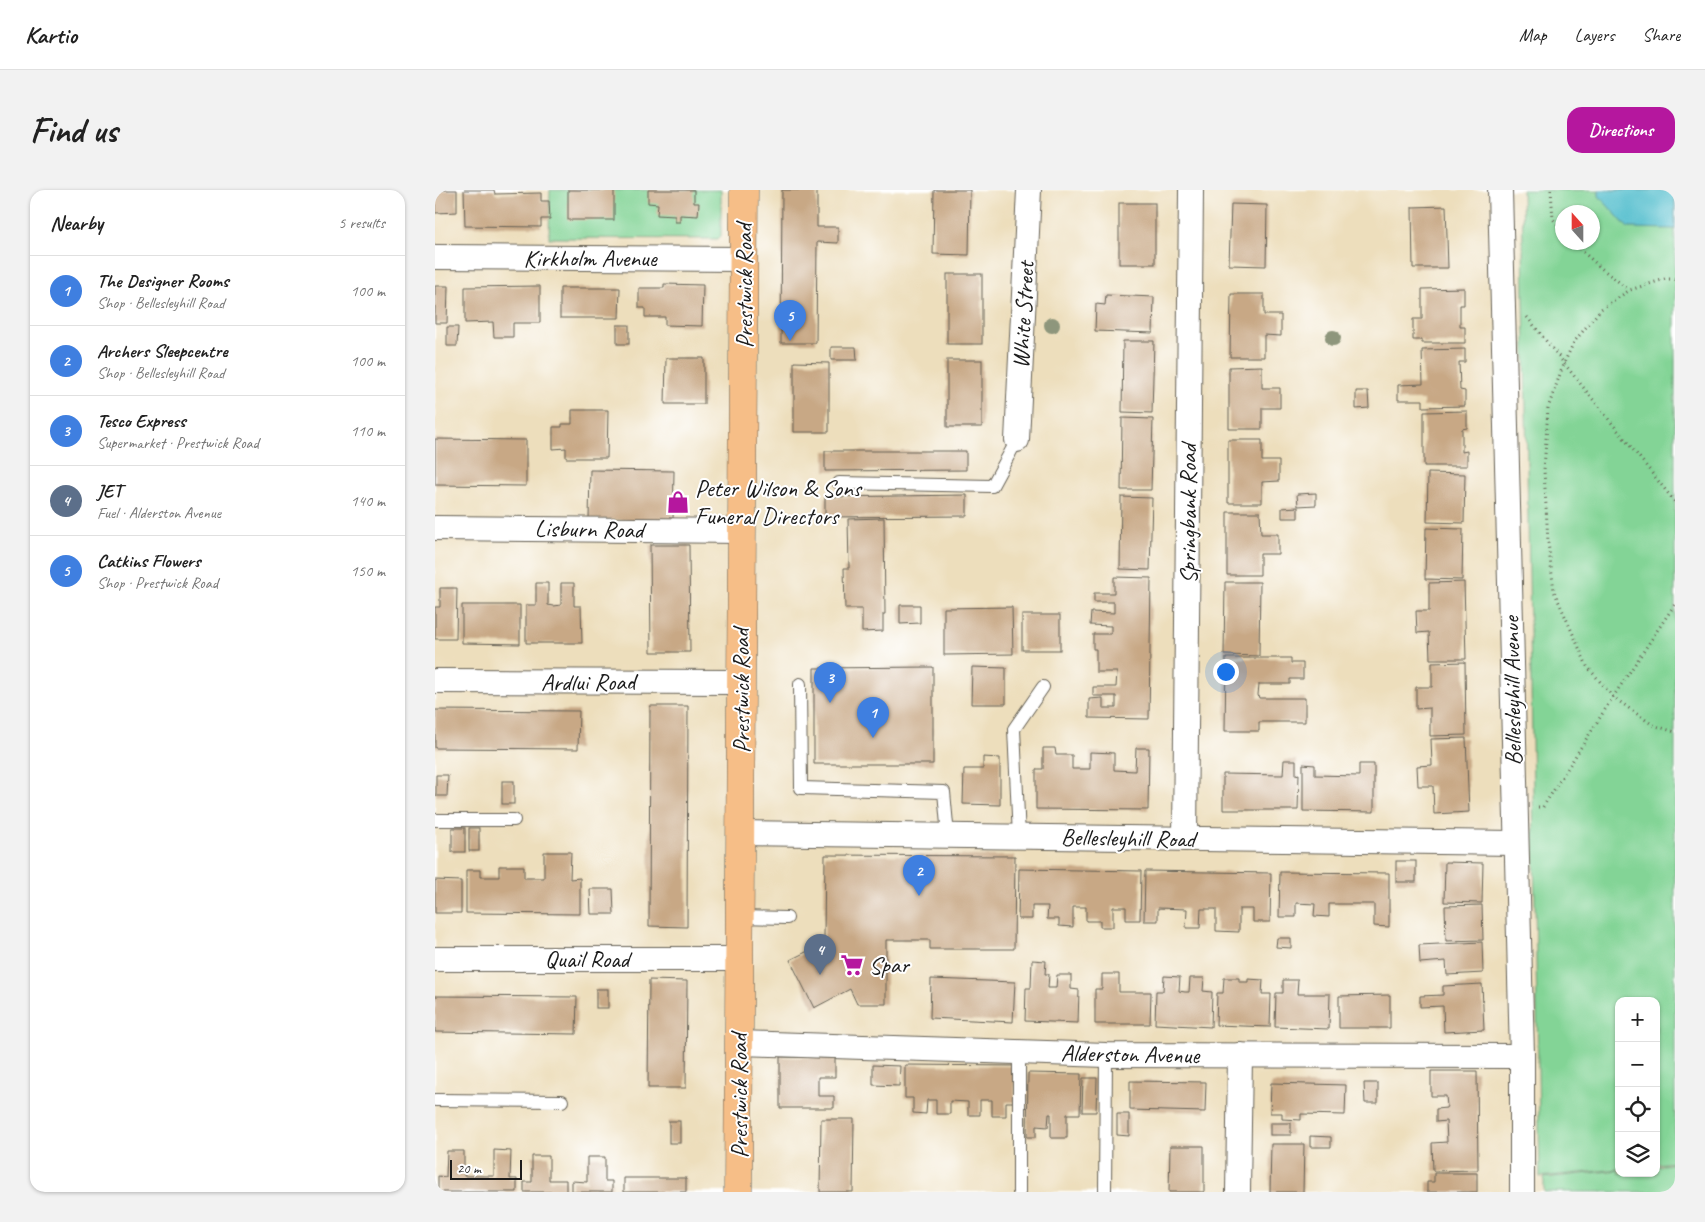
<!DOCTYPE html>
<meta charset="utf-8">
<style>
body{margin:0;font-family:Caveat,sans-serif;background:#f2f2f2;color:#222}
.controls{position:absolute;right:15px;bottom:15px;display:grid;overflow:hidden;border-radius:10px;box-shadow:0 1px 4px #0004}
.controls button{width:45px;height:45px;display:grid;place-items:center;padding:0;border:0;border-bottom:1px solid #e0e0e0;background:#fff;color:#222;font:25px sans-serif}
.compass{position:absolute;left:1120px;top:15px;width:45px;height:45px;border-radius:50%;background:#fff;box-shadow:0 1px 4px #0004;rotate:339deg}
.scale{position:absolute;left:15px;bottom:12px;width:72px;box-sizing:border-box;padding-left:5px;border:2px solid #1c1c1c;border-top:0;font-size:14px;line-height:18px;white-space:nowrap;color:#1c1c1c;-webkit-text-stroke:4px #fff;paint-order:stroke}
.you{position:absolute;left:790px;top:481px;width:18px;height:18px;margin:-12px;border:4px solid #fff;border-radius:50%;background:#1a73e8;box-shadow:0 0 0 8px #1a73e833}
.badge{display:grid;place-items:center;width:32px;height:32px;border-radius:50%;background:#b5179e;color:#fff;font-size:16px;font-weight:700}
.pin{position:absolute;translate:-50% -41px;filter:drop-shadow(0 1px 2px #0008)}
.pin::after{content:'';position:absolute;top:26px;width:18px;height:15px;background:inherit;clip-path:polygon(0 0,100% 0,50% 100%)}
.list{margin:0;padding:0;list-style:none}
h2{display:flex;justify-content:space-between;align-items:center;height:65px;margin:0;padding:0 20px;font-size:21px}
h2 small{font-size:16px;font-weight:400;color:#767676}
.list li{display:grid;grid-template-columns:32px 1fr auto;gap:15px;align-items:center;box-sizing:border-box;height:70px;padding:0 20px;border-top:1px solid #e0e0e0}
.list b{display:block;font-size:19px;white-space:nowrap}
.list p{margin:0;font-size:16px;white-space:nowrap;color:#767676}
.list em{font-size:16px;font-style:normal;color:#767676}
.icon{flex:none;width:28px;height:28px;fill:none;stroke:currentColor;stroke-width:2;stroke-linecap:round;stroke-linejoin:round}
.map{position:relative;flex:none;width:1240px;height:1002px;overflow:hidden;border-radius:15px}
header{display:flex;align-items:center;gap:30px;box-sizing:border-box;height:70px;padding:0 25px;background:#fff;border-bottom:1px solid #e0e0e0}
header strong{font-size:24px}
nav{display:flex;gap:28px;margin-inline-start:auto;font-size:18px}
.intro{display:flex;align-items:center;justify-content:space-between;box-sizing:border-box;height:120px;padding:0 30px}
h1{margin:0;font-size:35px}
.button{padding:12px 22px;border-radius:15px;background:#b5179e;color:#fff;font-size:18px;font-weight:700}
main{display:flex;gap:30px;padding:0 30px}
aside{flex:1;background:#fff;border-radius:15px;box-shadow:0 1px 4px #0004}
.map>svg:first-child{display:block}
.green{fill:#83d496;stroke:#507859;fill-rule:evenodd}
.water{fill:#53becd;stroke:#386d74}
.building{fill:#c8a885}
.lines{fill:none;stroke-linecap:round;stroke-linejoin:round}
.lane-casing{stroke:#656054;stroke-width:14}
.street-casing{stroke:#656054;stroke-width:26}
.primary-casing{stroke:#656054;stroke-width:29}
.path{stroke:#656054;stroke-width:3;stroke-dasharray:1 4;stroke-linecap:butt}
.lane{stroke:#fff;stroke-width:12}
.street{stroke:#fff;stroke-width:24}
.primary{stroke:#f6be87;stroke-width:28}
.tree{fill:#8e967c}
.labels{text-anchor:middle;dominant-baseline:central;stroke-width:4;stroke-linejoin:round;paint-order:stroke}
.street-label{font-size:24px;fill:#1c1c1c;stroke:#fff}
.poi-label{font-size:24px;fill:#1c1c1c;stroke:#fff;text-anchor:start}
</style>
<header>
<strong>Kartio</strong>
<nav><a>Map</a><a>Layers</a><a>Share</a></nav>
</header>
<div class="intro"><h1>Find us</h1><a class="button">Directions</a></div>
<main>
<aside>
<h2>Nearby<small>5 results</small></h2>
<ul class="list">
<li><span class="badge" style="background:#3f7fe0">1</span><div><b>The Designer Rooms</b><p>Shop · Bellesleyhill Road</p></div><em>100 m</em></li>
<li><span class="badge" style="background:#3f7fe0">2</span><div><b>Archers Sleepcentre</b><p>Shop · Bellesleyhill Road</p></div><em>100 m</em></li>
<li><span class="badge" style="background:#3f7fe0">3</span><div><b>Tesco Express</b><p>Supermarket · Prestwick Road</p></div><em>110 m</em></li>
<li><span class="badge" style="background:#5c6f8a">4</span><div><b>JET</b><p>Fuel · Alderston Avenue</p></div><em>140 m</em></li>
<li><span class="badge" style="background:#3f7fe0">5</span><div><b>Catkins Flowers</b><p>Shop · Prestwick Road</p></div><em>150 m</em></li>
</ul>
</aside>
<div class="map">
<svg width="1240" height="1002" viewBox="0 0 1240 1002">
<rect width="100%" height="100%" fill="#fff"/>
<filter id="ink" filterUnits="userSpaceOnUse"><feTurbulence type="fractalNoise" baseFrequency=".02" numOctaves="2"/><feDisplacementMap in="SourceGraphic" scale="10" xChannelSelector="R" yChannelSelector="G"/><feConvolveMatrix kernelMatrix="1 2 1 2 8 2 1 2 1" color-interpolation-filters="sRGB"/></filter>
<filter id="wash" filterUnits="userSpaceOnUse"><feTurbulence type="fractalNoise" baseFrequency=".0096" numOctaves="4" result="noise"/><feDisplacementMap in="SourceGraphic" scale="20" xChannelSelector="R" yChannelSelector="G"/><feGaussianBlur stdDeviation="1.12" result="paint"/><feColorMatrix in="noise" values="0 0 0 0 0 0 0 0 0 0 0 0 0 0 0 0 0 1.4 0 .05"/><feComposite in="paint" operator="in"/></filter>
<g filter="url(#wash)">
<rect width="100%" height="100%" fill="#eddebc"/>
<g class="green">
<polygon points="115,0 286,0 286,46 283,49 114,48"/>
<path d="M1087 0H1240V972L1221 974V811H1184V979L1105 987ZM1128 22H1158V52H1128Z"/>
<polygon points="1240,973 1240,1002 1109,1002 1109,988 1184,980 1184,983 1221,983 1221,976"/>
</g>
<polygon class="water" points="1164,0 1240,0 1240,39 1193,38 1164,6"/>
<g id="blocks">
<g class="building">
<polygon points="0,0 22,0 22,22 0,23"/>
<polygon points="29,0 59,0 60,4 106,3 106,11 114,11 115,29 106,29 106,37 30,36"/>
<rect x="133" y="0" width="46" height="30"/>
<polygon points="213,0 259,0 259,13 264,13 263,26 245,25 245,32 240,32 240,26 222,25 223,14 213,13"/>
<polygon points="347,0 382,0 382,37 403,37 403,53 382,52 381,153 346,153"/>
<polygon points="499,0 535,0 534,65 498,64"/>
<rect x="684" y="13" width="36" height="61"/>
<polygon points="796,14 832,15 831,76 794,75"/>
<polygon points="1011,16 1013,78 978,78 977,17"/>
<rect x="512" y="84" width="35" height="70"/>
<polygon points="229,94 268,95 267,136 230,135 230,127 210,127 210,118 204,118 204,98 229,98"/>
<polygon points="0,96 13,96 12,133 0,133"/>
<polygon points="105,96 105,133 78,133 78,147 59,147 58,132 30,133 30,97"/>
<polygon points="125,98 185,98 184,128 125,128"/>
<polygon points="1029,98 1029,115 1025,115 1025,137 1030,137 1030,153 987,153 987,150 978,150 978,129 987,129 987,99"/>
<polygon points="796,104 829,104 829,125 846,125 846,146 829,145 829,167 795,167"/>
<polygon points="671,105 719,107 718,143 660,141 661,114 670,115"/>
<rect x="182" y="135" width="12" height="19"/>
<polygon points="12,137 23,137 22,156 12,156"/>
<polygon points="688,151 719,151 717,223 687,222"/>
<polygon points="396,157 421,157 422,170 396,170"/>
<polygon points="1030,159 1030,172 1024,172 1025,200 1030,201 1030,216 988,217 988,210 963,210 963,195 988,194 987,160"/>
<polygon points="231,168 269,168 269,214 230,214"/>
<rect x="512" y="170" width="35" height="67"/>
<polygon points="359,172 394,173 394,242 359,242"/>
<polygon points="827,176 827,198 845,198 845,218 827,218 827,239 794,239 794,177"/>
<polygon points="921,201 933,201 934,218 921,219"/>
<polygon points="137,220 173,220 172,268 131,268 131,258 118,259 118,237 127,237 127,234 137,234"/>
<polygon points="1032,221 1032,238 1027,239 1027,262 1032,261 1032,276 989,276 989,222"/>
<polygon points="687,228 718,229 716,300 686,300"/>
<polygon points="0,249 91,250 91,296 0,295"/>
<polygon points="793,250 827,250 827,271 844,271 844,291 827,292 827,313 793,313"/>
<polygon points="390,261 531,261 531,280 390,281"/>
<polygon points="155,280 239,281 238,330 154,330"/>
<polygon points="993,283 1030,284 1029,333 992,332"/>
<polygon points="881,303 881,315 863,316 862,304"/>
<polygon points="532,305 532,326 390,327 390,307"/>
<polygon points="686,307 717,308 715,380 685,379"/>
<polygon points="863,317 863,328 847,328 847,318"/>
<polygon points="792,322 825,322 826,344 843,344 843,364 825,364 825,385 792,385"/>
<polygon points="449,328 450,424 448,424 448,441 427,442 427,419 410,419 409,378 414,378 413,329"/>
<polygon points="991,338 1028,339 1027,390 990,389"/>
<polygon points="215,355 254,355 255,462 216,462"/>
<polygon points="679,387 716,388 714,529 654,528 654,509 668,508 668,518 681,518 681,506 658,506 658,497 681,497 682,482 661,482 661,459 658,459 658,444 676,444 676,436 655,435 656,422 679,423 679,412 659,412 659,403 679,403"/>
<polygon points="790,392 825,392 824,466 789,465"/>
<polygon points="1029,392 1031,469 995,469 994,442 982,443 981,421 994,421 994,393"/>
<polygon points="101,393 113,393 113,415 119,416 126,415 126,393 139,393 139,416 146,416 147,453 91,453 91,415 101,415"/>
<polygon points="5,398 22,398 21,449 0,449 0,417 5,417"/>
<polygon points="27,415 85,415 85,454 27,453"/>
<polygon points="465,415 485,415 485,433 465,434"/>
<polygon points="577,417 578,464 509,465 509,418"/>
<rect x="587" y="425" width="38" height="35"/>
<polygon points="791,468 856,468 856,473 868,473 868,489 855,489 855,494 824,494 823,505 824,508 870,508 870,532 824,532 824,541 790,541"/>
<polygon points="1030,472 1031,545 995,546 995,518 981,519 981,497 997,497 997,473"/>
<polygon points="498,477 498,574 379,574 379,478"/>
<polygon points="537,477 571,478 571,514 536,514"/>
<polygon points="215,516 253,516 252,737 214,736"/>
<polygon points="0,520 144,521 143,559 0,558"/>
<polygon points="1031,548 1034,622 999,624 998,596 983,596 982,576 997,575 996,549"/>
<polygon points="608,558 620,558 621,565 637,565 637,579 655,579 655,562 679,563 679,580 700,581 701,558 714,558 713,620 601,619 601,579 608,579"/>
<polygon points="548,567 565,568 565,615 528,614 529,579 548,579"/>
<polygon points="849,570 861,570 861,585 864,584 863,620 788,620 788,584 848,585"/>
<polygon points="868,574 880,575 880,585 924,586 924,574 939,574 939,622 868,621"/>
<polygon points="1,585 13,585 12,606 1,606"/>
<rect x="67" y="591" width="12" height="23"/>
<rect x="17" y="638" width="13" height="24"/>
<rect x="34" y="638" width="10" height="23"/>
<polygon points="109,662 136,662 135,689 145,688 145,724 31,723 31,680 45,680 45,687 64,687 64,676 89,676 89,688 109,688"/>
<polygon points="390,665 580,666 579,759 495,759 495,750 451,750 451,814 422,814 415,799 379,818 355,770 391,752 389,747"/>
<rect x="961" y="671" width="20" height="21"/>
<polygon points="1010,672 1048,673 1047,713 1009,712"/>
<polygon points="584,679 706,681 705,730 691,730 691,717 678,717 678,737 665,737 665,731 651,731 651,717 638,717 638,737 624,736 624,729 612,729 613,716 597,716 597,729 583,729"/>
<polygon points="710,681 836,683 835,732 818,732 818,719 804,719 804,742 781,741 781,719 766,719 765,738 751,738 752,719 723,718 723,731 709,731"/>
<polygon points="845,682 954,683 954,737 939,736 939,714 894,714 894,727 879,726 880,714 861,713 861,727 844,727"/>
<polygon points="0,690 26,691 26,723 0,723"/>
<polygon points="155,699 178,699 179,724 156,724"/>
<polygon points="1047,715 1048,750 1011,751 1010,716"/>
<polygon points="842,748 856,748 856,758 841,757"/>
<polygon points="1047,752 1048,783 1012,785 1011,771 985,773 984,755"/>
<polygon points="597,770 611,771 610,784 614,784 613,798 621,798 622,785 636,785 636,799 644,800 643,833 590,831 591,798 596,798"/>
<polygon points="667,784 684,784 684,802 716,802 715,834 660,834 660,799 667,799"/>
<polygon points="729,786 745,787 744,801 750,802 754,802 755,788 769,788 768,801 777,802 776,837 720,834 721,801 728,801"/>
<polygon points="789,788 804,788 804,792 813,792 813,789 828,790 827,804 836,804 835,837 781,835 782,803 788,803"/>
<polygon points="496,789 580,792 578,832 495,828"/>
<polygon points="214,790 252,791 251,898 213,898"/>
<polygon points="848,790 863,790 862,804 895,804 894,839 840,837 841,803 848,803"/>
<polygon points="1047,794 1049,840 1009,842 1008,816 985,817 985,806 1008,805 1008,796"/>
<rect x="161" y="799" width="12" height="19"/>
<polygon points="955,805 955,838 904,838 904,806"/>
<polygon points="0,806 142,807 141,844 0,842"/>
<polygon points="345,867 400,868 400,887 383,887 383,906 399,906 399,918 345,918"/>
<polygon points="438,875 465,876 464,896 438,895"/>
<polygon points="470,875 580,876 580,912 571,912 571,926 557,926 557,910 545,910 545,925 533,925 533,912 515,911 515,924 501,924 501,910 492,910 491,924 478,923 478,908 470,908"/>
<polygon points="996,881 1042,881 1043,980 998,981 997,953 1012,952 1011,931 1001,932 1001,919 1011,918 1012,916 1011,906 996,906"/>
<polygon points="593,883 646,884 645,924 632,924 632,948 616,948 616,924 614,924 613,937 601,936 601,947 592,947"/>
<polygon points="648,888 662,888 661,922 647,922"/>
<polygon points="695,891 771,892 770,922 695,920"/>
<polygon points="836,893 911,895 910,925 866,924 866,930 847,929 847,923 835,923"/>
<polygon points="929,893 943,893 943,913 930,913"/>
<polygon points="682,924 694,924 694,946 682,945"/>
<polygon points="386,929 419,929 418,1002 385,1002"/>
<rect x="234" y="931" width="11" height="22"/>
<rect x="835" y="933" width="21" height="12"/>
<polygon points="875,946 896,947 896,957 875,957"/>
<polygon points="836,954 869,954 868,1002 835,1002"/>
<polygon points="735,956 769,956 769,1002 734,1002"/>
<polygon points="59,960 76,961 75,989 82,989 82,1002 3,1002 3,986 11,987 12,961 29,961 29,986 59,986"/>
<polygon points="97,966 114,966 114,990 131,990 131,1002 89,1002 89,992 97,992"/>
<polygon points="152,967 170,967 170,991 177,991 177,1002 137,1002 137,991 152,992"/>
<polygon points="999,983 1042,983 1042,1002 992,1002 992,992 999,992"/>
<rect x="189" y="988" width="62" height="14"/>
</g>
</g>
</g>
<g filter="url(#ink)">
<use href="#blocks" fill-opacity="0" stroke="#656054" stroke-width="1"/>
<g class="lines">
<defs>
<g id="lane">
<polyline points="404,293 557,296 582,250"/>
<polyline points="365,494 366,598 509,602 513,646"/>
<polyline points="0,630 79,630"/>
<polyline points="584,647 579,539 608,497"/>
<polyline points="305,727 352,728"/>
<polyline points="584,862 584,1002"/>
<polyline points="0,910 127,911"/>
<polyline points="670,1002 671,865"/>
</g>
<g id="street">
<polyline points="1065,0 1087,866 1087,1002"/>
<polyline points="0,67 309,69"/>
<polyline points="582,250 594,0"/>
<polyline points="0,338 307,341"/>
<polyline points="0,491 306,492"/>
<polyline points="305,643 1081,653"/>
<polyline points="750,649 756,0"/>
<polyline points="0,769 305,769"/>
<polyline points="304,853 671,865 1087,866"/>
<polyline points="803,1002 805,865"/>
</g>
<polyline id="primary" points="303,1002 309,0"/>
</defs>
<use href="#lane" class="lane-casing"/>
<use href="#street" class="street-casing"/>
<use href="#primary" class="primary-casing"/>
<g class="path">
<polyline points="1116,0 1118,29 1128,41"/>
<polyline points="1137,52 1166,78 1194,100"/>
<polyline points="1240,89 1230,89 1195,100 1166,119 1139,152 1129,173 1113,218 1109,280 1113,352 1119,401 1152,476 1178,507 1218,535 1240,542"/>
<polyline points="1092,127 1240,312"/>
<polyline points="1103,617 1108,617 1178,507 1240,414"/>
</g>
<use href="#lane" class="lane"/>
<use href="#street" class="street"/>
<use href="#primary" class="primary"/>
</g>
<g class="tree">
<circle cx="617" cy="135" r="8"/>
<circle cx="898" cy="148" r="8"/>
</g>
</g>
<defs>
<symbol id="shop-bare" viewBox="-9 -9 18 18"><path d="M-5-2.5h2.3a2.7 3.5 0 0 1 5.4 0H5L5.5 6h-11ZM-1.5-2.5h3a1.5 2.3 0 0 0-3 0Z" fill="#b5179e" stroke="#fff" stroke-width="2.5" paint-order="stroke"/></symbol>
<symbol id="supermarket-bare" viewBox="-9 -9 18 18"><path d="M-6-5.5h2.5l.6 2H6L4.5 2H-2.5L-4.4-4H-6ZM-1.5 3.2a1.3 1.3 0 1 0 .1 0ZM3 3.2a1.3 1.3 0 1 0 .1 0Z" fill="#b5179e" stroke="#fff" stroke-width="2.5" paint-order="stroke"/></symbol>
</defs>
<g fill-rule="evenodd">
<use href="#shop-bare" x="227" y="296" width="32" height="32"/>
<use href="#supermarket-bare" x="401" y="759" width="32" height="32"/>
</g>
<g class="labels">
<g class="street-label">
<text x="155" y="68">Kirkholm Avenue</text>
<text transform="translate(309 96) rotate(-90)">Prestwick Road</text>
<text transform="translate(588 125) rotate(-87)">White Street</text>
<text transform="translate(753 324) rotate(-90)">Springbank Road</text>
<text transform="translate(154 339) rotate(1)">Lisburn Road</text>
<text x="153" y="492">Ardlui Road</text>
<text transform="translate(306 501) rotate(-90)">Prestwick Road</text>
<text transform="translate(1077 501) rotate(-91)">Bellesleyhill Avenue</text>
<text transform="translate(693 648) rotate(1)">Bellesleyhill Road</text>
<text x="152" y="769">Quail Road</text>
<text transform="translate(695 864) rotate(1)">Alderston Avenue</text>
<text transform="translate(304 906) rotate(-90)">Prestwick Road</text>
</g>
<g class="poi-label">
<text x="260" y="298">Peter Wilson &amp; Sons<tspan x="260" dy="28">Funeral Directors</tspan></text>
<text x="434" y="775">Spar</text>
</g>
</g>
</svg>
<div class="controls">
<button>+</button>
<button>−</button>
<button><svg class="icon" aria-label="locate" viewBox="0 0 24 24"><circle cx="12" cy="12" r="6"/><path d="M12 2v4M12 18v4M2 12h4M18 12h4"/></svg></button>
<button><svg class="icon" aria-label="layers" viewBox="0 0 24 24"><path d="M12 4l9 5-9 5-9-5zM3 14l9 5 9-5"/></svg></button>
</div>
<svg class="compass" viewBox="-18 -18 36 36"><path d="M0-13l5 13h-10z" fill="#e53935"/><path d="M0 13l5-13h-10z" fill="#767676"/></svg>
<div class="scale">20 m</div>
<div class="you"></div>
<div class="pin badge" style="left:438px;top:548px;background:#3f7fe0">1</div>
<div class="pin badge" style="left:484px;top:706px;background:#3f7fe0">2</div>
<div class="pin badge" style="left:395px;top:513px;background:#3f7fe0">3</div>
<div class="pin badge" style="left:385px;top:785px;background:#5c6f8a">4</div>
<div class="pin badge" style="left:355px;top:151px;background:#3f7fe0">5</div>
</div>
</main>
